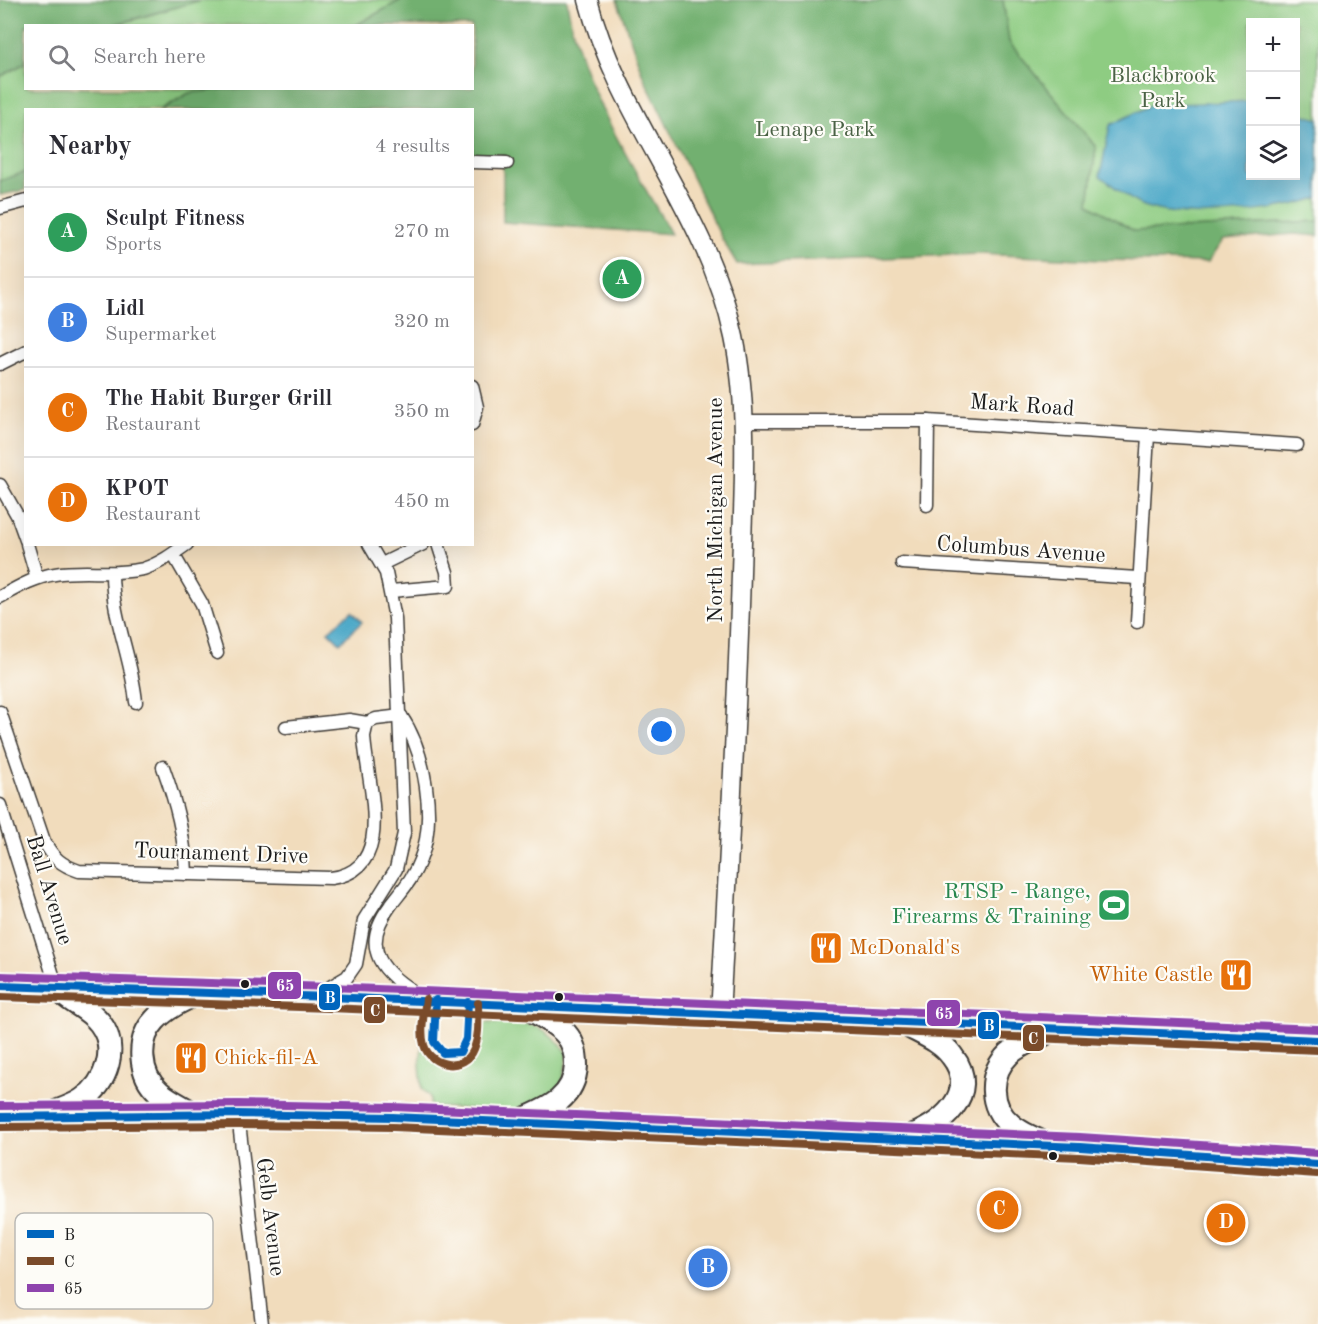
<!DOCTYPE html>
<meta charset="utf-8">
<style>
body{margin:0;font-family:"Old Standard TT",serif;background:#f7f7f7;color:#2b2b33}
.controls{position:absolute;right:18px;top:18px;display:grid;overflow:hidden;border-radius:0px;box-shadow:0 6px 24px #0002}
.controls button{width:54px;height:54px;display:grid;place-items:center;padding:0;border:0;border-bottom:2px solid #e1e1e2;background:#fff;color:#2b2b33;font:30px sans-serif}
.you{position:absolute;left:662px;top:732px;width:21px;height:21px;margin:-15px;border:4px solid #fff;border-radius:50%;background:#1a73e8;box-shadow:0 0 0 9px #1a73e833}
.badge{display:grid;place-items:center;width:39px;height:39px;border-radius:50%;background:#d93025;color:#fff;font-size:20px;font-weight:700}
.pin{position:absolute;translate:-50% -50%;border:3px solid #fff;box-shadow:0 2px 6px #0006}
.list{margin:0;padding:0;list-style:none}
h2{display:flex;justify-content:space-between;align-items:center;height:78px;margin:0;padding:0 24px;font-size:26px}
h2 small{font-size:20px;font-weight:400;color:#7c7c81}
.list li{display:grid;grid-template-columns:39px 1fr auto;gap:18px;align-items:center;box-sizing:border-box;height:90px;padding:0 24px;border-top:2px solid #e1e1e2}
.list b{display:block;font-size:22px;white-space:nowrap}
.list p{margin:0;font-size:20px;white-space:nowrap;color:#7c7c81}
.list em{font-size:20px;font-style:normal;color:#7c7c81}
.icon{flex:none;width:33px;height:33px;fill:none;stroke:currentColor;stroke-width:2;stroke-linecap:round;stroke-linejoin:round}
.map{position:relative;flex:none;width:1318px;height:1324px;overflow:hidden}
.search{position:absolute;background:#fff;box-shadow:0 6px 24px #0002;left:24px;top:24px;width:450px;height:66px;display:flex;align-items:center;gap:15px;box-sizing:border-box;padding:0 21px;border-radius:0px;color:#7c7c81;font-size:22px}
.panel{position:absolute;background:#fff;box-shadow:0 6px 24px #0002;left:24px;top:108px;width:450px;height:438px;border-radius:0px}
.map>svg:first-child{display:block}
.green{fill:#8ecc82;stroke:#55744f;stroke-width:1.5;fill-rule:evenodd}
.forest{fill:#72b070;stroke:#476646;stroke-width:1.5}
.water{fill:#47a6c6;stroke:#326171;stroke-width:1.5}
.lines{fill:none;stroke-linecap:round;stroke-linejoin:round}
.street-casing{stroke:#3c3934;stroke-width:15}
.secondary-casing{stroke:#3c3934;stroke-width:21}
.highway-casing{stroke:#3c3934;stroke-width:26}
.street{stroke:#fff;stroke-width:12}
.secondary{stroke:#fff;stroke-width:18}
.highway{stroke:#fff;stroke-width:22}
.bus-1-casing{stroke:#fdfcf7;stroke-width:12}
.bus-2-casing{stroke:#fdfcf7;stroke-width:12}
.bus-3-casing{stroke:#fdfcf7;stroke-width:12}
.bus-1{stroke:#0065bd;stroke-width:8}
.bus-2{stroke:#7a4b2a;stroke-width:8}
.bus-3{stroke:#8e44ad;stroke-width:8}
.bus-dot{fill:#1c1c1c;stroke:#fdfcf7;stroke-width:2}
.labels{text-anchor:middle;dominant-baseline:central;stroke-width:4.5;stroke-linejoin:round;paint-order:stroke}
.park-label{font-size:22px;fill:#4a6245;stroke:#fdfcf7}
.street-label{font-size:22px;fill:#1c1c1c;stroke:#fdfcf7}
.leisure-label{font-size:22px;fill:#27864d;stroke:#fdfcf7;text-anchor:end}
.food-label{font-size:22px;fill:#c56008;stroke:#fdfcf7;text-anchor:start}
.key{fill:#fdfcf7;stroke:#bab9b5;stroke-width:1.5}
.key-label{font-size:16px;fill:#1c1c1c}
.line-badge{stroke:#fdfcf7;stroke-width:2}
.badge-label{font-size:16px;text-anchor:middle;font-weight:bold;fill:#fff}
</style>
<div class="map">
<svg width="1318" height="1324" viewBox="0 0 1318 1324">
<rect width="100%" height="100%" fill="#fdfcf7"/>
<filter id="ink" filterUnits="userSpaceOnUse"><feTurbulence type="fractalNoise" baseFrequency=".0167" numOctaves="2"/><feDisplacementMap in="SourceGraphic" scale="12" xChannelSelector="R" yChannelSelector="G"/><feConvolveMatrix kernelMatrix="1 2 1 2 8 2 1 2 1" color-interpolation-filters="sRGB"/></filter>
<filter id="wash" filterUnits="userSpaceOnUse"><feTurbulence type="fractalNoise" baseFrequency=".008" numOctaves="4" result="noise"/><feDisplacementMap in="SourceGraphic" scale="24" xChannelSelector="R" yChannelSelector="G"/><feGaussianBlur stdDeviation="1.35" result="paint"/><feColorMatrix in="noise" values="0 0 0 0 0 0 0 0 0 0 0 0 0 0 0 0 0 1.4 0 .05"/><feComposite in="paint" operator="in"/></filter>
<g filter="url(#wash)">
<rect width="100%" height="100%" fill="#f1dcbc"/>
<g class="green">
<polygon points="201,0 401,0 356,25 112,26"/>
<path d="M1003 0H1318V221L1134 231 1089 204 1096 147 1009 42ZM1250 22H1296V176H1250Z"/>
<polygon points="25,63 26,88 225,89 189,93 161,109 26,110 25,172 0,181 0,77"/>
<path d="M477 1023C523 1024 537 1015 568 1053L561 1091 520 1111 430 1107V1097L422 1089 420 1065 424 1027 426 1028 429 1050 443 1060V1068L454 1069 455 1061 470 1051Z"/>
</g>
<g class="forest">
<polygon points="0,0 201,0 112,25 26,26 25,63 0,77"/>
<path d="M401 0H567C578 84 631 161 671 234L503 222V155L473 154 472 110H161L189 93 225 89 472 88V26L356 25Z"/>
<polygon points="617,0 1003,0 1009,42 1096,147 1089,204 1134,231 1318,221 1318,236 1294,234 1223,240 1208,262 1100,260 979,254 737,264 722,239 643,76"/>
<polygon points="25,172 25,190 0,195 0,181"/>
</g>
<g class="water">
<path d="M1250 101V176H1296V112L1318 119V198C1273 212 1181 224 1137 203 1124 196 1112 184 1100 176L1110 125 1151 105Z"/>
<polygon points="352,611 362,622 340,643 328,631"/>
</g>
</g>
<g filter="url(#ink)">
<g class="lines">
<defs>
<g id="street">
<polyline points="472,162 507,163"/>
<polyline points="0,208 26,201"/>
<polyline points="0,364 26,351"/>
<polyline points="472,386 477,407 472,425"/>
<polyline points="743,421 928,421 1297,445"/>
<polyline points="0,485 17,515 26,540"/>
<polyline points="927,505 928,421"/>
<polyline points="27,544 37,578"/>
<polyline points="173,554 202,604 217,653"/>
<polyline points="902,563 1137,578"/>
<polyline points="382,564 423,544"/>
<path d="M112 573C112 618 132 658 136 702"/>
<polyline points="391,591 448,586 447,572 438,544"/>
<path d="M0 597C18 587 35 577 55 574 84 569 113 576 143 569 159 564 173 554 187 544"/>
<polyline points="1137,622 1148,435"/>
<path d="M0 712 44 841C53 858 61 865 79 871L331 878C399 869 366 782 364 736L367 723 376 719 401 716"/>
<path d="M401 716C425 751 437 820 420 860 413 879 402 890 390 906 358 949 384 975 421 996"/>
<polyline points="286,727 349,720 367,723"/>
<path d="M163 767C176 803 185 836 186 874"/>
<polyline points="0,805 57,988"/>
<polyline points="320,993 347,977 356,964 364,920 396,869 404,833 395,618 386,573 369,544"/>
<polyline points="238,1114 262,1324"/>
</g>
<path id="secondary" d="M588 0C619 119 708 212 734 337 750 414 743 495 741 573 737 721 728 868 720 1015"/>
<g id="highway">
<path d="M0 986C440 997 878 1026 1318 1040"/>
<path d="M53 1113C63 1109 73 1106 82 1100 107 1083 119 1048 100 1023 88 1007 69 1002 57 988"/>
<path d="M195 1114C183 1107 169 1101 159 1092 139 1075 136 1040 155 1020 166 1008 183 1000 198 993"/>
<polyline points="0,1117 238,1114 393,1117 1080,1147 1318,1164"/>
<path d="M522 1120C548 1109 575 1098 576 1065 576 1054 573 1042 566 1034 555 1022 538 1014 524 1006"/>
<path d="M906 1138C939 1128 982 1094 952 1056 942 1042 925 1035 910 1027"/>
<path d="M1044 1143C1032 1138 1020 1133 1011 1125 989 1107 988 1074 1009 1054 1020 1044 1037 1038 1050 1031"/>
</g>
</defs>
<use href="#street" class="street-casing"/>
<use href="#secondary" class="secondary-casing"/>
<use href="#highway" class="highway-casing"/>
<use href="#street" class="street"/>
<use href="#secondary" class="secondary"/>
<use href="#highway" class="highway"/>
<defs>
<g id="bus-1">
<polyline points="0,986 330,997 1318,1040"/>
<polyline points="436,1000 434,1042 443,1053 460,1052 466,1039 468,1002"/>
<polyline points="0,1117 238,1114 393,1117 1080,1147 1318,1164"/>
</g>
<g id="bus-2">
<polyline points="0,997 329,1008 1318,1050"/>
<path d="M426 999C424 1014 420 1031 424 1045 431 1068 465 1072 474 1049 480 1034 478 1018 478 1003"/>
<polyline points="0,1127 238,1125 393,1127 1079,1157 1317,1174"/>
</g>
<g id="bus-3">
<polyline points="0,976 330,987 1318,1029"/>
<polyline points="0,1106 238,1104 393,1107 1080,1137 1318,1153"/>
</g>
</defs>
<use href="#bus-1" class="bus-1-casing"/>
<use href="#bus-2" class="bus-2-casing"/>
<use href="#bus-3" class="bus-3-casing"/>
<use href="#bus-1" class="bus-1"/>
<use href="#bus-2" class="bus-2"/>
<use href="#bus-3" class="bus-3"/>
</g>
</g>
<defs>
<symbol id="stadium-square" viewBox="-11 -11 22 22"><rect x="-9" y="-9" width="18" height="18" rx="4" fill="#2e9e5b" stroke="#fdfcf7"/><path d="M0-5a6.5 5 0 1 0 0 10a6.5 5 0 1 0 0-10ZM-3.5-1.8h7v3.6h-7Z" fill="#fff"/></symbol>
<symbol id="restaurant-square" viewBox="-11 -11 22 22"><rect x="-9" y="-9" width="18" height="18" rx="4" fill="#e8710a" stroke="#fdfcf7"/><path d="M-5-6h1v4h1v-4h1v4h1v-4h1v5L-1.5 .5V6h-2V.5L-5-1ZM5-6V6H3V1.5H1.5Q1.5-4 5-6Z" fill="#fff"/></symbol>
</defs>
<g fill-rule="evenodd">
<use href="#stadium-square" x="1095" y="886" width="38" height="38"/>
<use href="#restaurant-square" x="807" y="929" width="38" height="38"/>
<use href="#restaurant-square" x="1217" y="956" width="38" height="38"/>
<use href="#restaurant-square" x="172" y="1039" width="38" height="38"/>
</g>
<g class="bus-dot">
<circle cx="245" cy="984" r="5"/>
<circle cx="559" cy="997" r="5"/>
<circle cx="1053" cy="1156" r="5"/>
</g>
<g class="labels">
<g class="park-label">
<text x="1163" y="76">Blackbrook<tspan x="1163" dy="25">Park</tspan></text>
<text x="815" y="130">Lenape Park</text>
</g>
<g class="street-label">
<text transform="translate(1022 406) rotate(4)">Mark Road</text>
<text transform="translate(716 510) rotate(-90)">North Michigan Avenue</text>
<text transform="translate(1021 550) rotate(4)">Columbus Avenue</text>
<text transform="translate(221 854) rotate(2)">Tournament Drive</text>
<text transform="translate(49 890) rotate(73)">Ball Avenue</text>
<text transform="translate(270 1217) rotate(83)">Gelb Avenue</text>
</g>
<g class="leisure-label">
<text x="1091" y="892">RTSP - Range,<tspan x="1091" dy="25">Firearms &amp; Training</tspan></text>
</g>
<g class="food-label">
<text x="849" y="948">McDonald's</text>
<text x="1213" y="975" text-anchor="end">White Castle</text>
<text x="214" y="1058">Chick-fil-A</text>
</g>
</g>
<rect x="15" y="1213" width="198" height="96" rx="9" class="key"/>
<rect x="27" y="1230" width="27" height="8" fill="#0065bd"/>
<rect x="27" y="1257" width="27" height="8" fill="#7a4b2a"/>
<rect x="27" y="1284" width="27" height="8" fill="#8e44ad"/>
<g class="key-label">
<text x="64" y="1240">B</text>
<text x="64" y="1267">C</text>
<text x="64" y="1294">65</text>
</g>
<g class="line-badge">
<rect x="267" y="971" width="35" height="29" rx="6" fill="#8e44ad"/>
<rect x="318" y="983" width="23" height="28" rx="6" fill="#0065bd"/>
<rect x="363" y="996" width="23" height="28" rx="6" fill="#7a4b2a"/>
<rect x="926" y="999" width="35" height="28" rx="6" fill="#8e44ad"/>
<rect x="977" y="1011" width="23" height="29" rx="6" fill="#0065bd"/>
<rect x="1022" y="1024" width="23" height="28" rx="6" fill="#7a4b2a"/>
</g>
<g class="badge-label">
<text x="285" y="991">65</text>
<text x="330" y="1003">B</text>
<text x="375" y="1016">C</text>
<text x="944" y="1019">65</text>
<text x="989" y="1031">B</text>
<text x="1033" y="1044">C</text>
</g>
</svg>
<div class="controls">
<button>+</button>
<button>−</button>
<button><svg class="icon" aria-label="layers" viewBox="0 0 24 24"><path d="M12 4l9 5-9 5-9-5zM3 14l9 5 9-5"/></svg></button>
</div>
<div class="you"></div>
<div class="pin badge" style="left:622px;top:279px;background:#2e9e5b">A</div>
<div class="pin badge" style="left:708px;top:1268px;background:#3f7fe0">B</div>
<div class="pin badge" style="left:999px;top:1210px;background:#e8710a">C</div>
<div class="pin badge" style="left:1226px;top:1223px;background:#e8710a">D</div>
<div class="search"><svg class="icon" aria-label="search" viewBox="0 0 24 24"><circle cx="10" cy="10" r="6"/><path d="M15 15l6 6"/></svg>Search here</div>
<section class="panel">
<h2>Nearby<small>4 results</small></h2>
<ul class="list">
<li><span class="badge" style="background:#2e9e5b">A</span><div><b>Sculpt Fitness</b><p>Sports</p></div><em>270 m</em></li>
<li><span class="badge" style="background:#3f7fe0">B</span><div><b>Lidl</b><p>Supermarket</p></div><em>320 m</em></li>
<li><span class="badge" style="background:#e8710a">C</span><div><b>The Habit Burger Grill</b><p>Restaurant</p></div><em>350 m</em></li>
<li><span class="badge" style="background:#e8710a">D</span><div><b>KPOT</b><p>Restaurant</p></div><em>450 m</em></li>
</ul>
</section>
</div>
